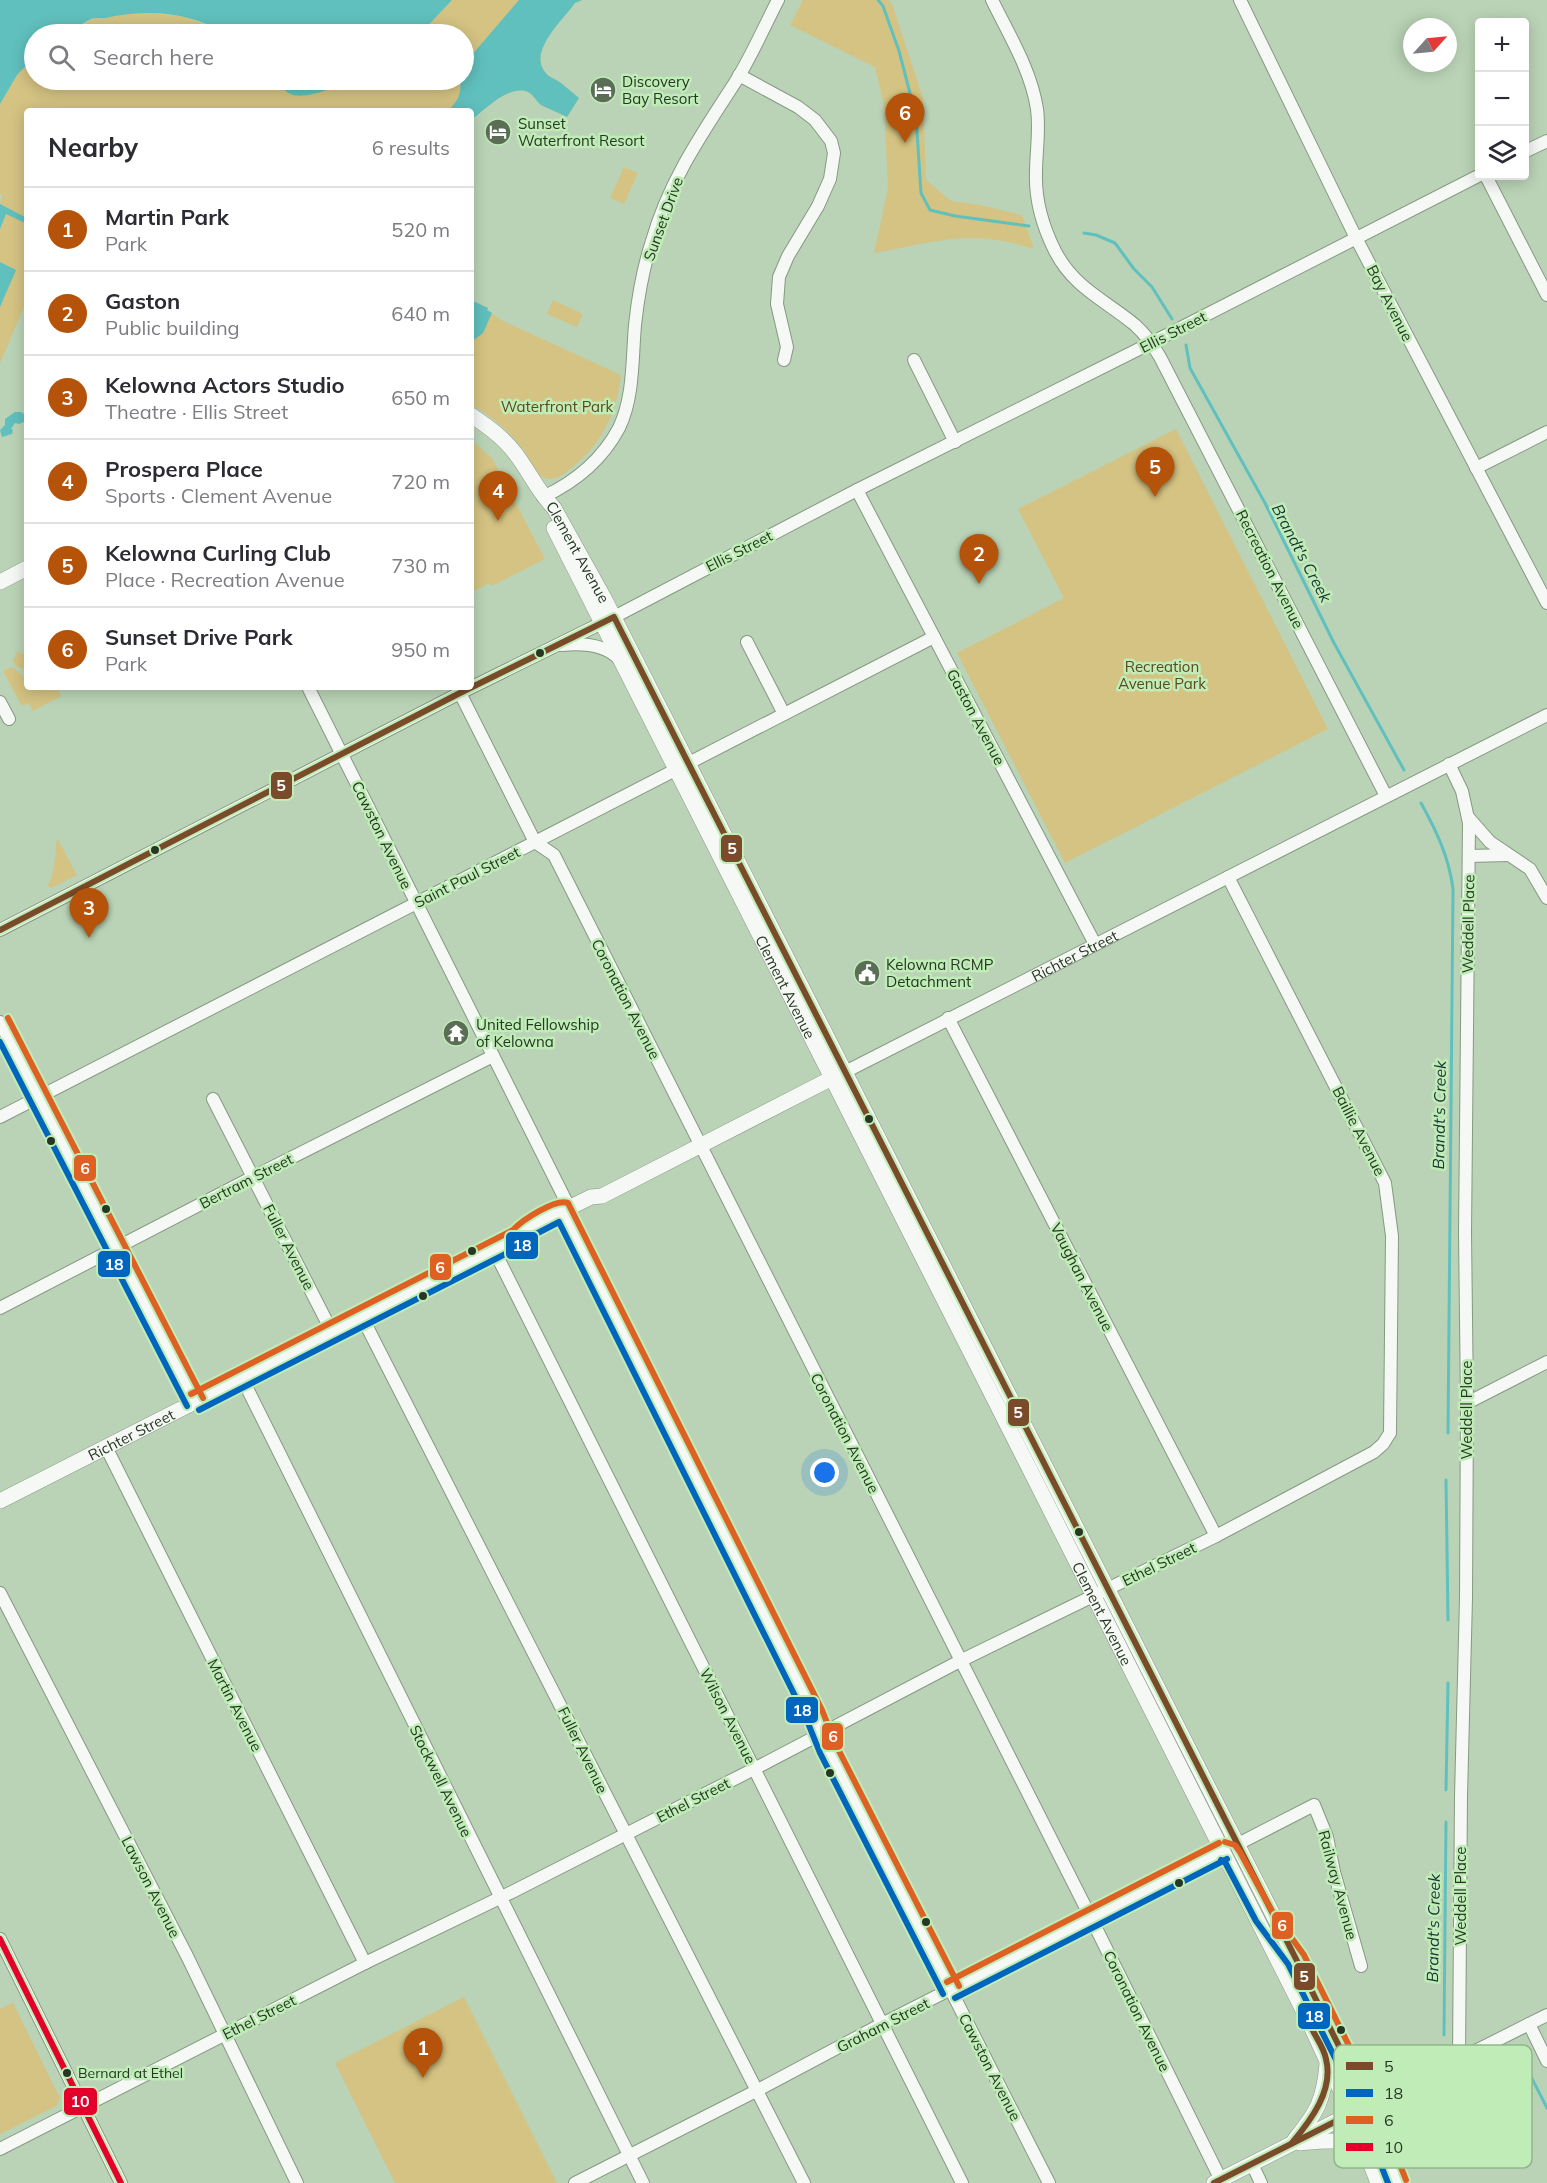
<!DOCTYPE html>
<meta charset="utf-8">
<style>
body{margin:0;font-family:Mulish,sans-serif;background:#f7f7f7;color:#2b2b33}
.controls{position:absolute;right:18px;top:18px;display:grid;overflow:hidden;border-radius:6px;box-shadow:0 3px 15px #0003}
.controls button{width:54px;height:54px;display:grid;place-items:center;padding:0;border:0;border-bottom:2px solid #e1e1e2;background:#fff;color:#2b2b33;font:30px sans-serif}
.compass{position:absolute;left:1403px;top:18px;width:54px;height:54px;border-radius:50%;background:#fff;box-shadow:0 3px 15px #0003;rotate:63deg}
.you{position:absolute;left:825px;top:1473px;width:21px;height:21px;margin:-15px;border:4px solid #fff;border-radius:50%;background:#1a73e8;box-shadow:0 0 0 9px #1a73e833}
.badge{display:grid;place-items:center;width:39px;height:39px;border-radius:50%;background:#b45309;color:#fff;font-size:20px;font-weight:700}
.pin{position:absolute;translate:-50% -50px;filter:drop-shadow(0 2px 3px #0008)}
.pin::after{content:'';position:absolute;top:32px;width:21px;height:18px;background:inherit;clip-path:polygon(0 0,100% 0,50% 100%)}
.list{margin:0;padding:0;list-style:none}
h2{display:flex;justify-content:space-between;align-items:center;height:78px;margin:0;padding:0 24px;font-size:26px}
h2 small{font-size:20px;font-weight:400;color:#7c7c81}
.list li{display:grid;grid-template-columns:39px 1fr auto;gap:18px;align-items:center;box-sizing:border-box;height:84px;padding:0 24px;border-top:2px solid #e1e1e2}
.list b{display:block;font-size:22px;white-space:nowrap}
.list p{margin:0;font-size:20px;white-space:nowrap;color:#7c7c81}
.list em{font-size:20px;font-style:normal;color:#7c7c81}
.icon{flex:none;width:33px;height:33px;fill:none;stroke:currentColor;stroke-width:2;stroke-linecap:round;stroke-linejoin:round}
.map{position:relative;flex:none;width:1547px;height:2183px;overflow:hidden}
.search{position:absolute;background:#fff;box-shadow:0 3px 15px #0003;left:24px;top:24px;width:450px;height:66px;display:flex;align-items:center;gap:15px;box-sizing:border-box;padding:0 21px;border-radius:33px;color:#7c7c81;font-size:22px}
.panel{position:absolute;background:#fff;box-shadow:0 3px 15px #0003;left:24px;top:108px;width:450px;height:582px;border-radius:6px}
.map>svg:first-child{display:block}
.green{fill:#d4c382}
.water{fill:#60c0bd}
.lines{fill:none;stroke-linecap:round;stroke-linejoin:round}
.stream{stroke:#60c0bd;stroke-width:3}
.minor-casing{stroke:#869983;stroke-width:14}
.major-casing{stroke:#869983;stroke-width:16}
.minor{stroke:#f5f8f4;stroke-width:12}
.major{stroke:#f5f8f4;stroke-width:15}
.bus-1-casing{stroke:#bfecb7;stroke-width:10}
.bus-2-casing{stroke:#bfecb7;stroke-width:10}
.bus-3-casing{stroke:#bfecb7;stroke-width:10}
.bus-4-casing{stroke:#bfecb7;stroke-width:10}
.bus-1{stroke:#7a4b2a;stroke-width:6}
.bus-2{stroke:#0065bd;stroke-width:6}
.bus-3{stroke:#de6022;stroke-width:6}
.bus-4{stroke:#e4002b;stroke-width:6}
.bus-dot{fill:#263823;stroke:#bfecb7;stroke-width:2}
.labels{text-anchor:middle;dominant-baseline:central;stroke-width:5;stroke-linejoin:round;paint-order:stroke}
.bus-label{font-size:14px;fill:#263823;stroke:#bfecb7;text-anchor:start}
.poi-label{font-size:15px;fill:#263823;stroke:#bfecb7;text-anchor:start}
.street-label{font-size:15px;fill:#263823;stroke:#bfecb7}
.park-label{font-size:15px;fill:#5e481e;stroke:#bfecb7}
.water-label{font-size:16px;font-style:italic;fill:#1a3436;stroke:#bfecb7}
.key{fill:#bfecb7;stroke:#91b68b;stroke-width:1.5}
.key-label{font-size:16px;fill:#263823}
.line-badge{stroke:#bfecb7;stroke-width:2}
.badge-label{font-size:16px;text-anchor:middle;font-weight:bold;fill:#fff}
</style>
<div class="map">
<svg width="1547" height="2183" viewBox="0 0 1547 2183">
<rect width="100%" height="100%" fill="#bad3b6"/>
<g class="green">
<path d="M452 0H582L575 3C563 20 528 51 545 72 549 78 556 79 561 83 567 88 573 93 579 98L567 117C559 113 549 109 541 105 536 101 534 95 528 92 509 84 485 109 471 120V111H27V300L0 363V307L15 270 0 262V229L8 209 0 204 2 195 0 194V104L17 75 34 57V80H276L280 86 296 95 320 91 355 80H464V34H420Z"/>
<path d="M803 0H888L892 4 923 98 926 180 951 201 980 205 1022 215 1034 249C972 228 934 242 874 253L888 189 884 105 875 67 790 25Z"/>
<polygon points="147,12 187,17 227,34 64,34 95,18 102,19 127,13"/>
<polygon points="624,167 638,173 624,204 610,198"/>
<path d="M471 288 474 293 471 300 488 308 487 310 503 321 621 375C617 414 601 445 570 469 562 476 551 483 541 476 533 471 529 457 523 449 509 431 491 416 471 404Z"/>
<polygon points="553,300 583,314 577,327 547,314"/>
<polygon points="1176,429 1328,729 1065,863 957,653 1064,598 1018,509"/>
<polygon points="471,440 491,457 498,469 545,559 492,586 490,583 471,592"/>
<polygon points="17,652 27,655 27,664 23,669 16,666 13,661"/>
<path d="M12 667C20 674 27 675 27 687H57L61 696 33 711 29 703 22 706 3 671Z"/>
<path d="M57 838 77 875 51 888 48 886C55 870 55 854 57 838Z"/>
<polygon points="464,1997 557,2183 395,2183 335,2063"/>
<polygon points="13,2003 60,2098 56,2106 0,2134 0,2009"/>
</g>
<g class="water">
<path d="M0 0H452L420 34H227C187 11 149 9 105 18 100 19 96 17 91 19 82 23 73 32 63 34 54 36 43 34 34 34V57L17 75 0 104Z"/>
<path d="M519 0H582L575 3C563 20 528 51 545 72 549 78 556 79 561 83 567 88 573 93 579 98L567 117C559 113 549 109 541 105 536 101 534 95 528 92 509 84 485 110 471 120V111H448C458 101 462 93 460 80H464V64Z"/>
<path d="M276 80H355C340 85 309 99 293 95 286 93 279 85 276 80Z"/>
<polygon points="0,204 27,218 27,224 6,214 0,229"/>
<polygon points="0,262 16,270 0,307"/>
<polygon points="471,288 474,293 471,300 488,308 487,310 492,313 483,333 471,342"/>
<polygon points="15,412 21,412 24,414 24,422 19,424 15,423 11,429 13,430 12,434 2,437 0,430 5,425 5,419"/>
</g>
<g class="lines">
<g class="stream">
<polyline points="878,0 883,6 899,51 916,116 921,193 930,210 955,216 1029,226"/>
<polyline points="1084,233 1096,235 1115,243 1134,269 1152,287 1172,319"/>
<polyline points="1186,345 1190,368 1265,503 1334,643 1404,770"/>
<path d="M1421 803C1436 830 1449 857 1453 889L1448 1433"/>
<polyline points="1446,1480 1448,1620"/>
<polyline points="1446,1790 1448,1683"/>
<polyline points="1444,2035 1446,1822"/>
<polyline points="1517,2049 1547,2108"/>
</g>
<defs>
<g id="minor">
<path d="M992 0C1009 35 1031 70 1037 109 1040 131 1036 151 1036 173 1035 200 1043 227 1055 251 1074 288 1105 300 1135 325 1145 334 1153 345 1160 357L1386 796"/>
<polyline points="1240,0 1356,238 1547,603"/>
<polyline points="739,75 798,107 815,120 831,141 834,153 830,179 818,206 788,256 779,277 777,304 787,347 784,360"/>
<polyline points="1524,152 1547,141"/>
<polyline points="1486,176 1547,295"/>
<polyline points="914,360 955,442"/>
<polyline points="1476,468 1547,432"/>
<polyline points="857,490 1095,944"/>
<path d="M543 497C575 482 602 460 619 428 634 397 632 359 635 325 638 297 643 268 652 241 669 181 703 132 736 81 752 55 764 27 778 0"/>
<polyline points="747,642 784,714"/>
<path d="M562 645C582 643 605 644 619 659"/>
<polyline points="308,687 569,1207"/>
<polyline points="460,693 535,842 554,855 1091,1918 1221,2180"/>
<polyline points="0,702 9,719"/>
<polyline points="1449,764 1462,791 1469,823 1465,1233 1467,1403 1466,1598 1461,1796 1459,2060"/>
<polyline points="1468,817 1490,842 1530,869 1547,898"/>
<polyline points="1469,856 1508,855"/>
<polyline points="0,930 460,693 614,617 857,490 1151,343 1480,175"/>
<polyline points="948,1018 1216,1536"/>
<polyline points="0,1022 195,1402"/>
<path id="s1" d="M839 1075 1547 715"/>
<polyline points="213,1099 332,1332"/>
<polyline points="0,1117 934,637"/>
<polyline points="563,1210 814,1714 828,1749 1049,2183"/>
<polyline points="494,1250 962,2183"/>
<polyline points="0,1308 253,1177 493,1056"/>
<polyline points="362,1317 804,2183"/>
<polyline points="242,1378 643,2183"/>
<polyline points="1467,1403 1547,1362"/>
<polyline points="106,1447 365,1963"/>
<polyline points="0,1593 187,1956 297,2183"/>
<polyline points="1238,1844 1314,1805 1327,1837 1334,1872 1361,1966"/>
<polyline points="0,1939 121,2183"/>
<polyline points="1529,2024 1547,2061"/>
<polyline points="1368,2105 1547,2015"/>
<polyline points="0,2149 365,1963 512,1892 754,1769 960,1661 1216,1536 1374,1452 1383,1444 1390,1433 1392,1236 1385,1183 1228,877"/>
<polyline points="1252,2164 1261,2183"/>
<polyline points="575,2183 756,2091 882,2024 1223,1851"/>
</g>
<g id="major">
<path id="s2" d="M471 415C487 426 503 437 515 453 529 471 538 492 554 508L604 598 1323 2013 1368 2105 1398 2183"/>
<path id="s3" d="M554 528 1309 2022 1351 2113 1378 2183"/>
<polyline points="0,582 27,568"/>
<path id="s4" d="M0 1501 519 1237 526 1229 591 1197 602 1196 832 1078"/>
<path d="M1295 2139C1317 2113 1324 2099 1327 2064"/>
<path d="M1300 2143C1324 2141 1341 2138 1364 2149"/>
<polyline points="1214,2183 1360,2109"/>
</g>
</defs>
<use href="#minor" class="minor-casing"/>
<use href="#major" class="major-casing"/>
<use href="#minor" class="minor"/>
<use href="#major" class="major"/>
<defs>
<g id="bus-1">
<polyline points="0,930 460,693 614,617 1296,1959 1368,2105 1214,2183"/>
<path d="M1292 2143C1311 2120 1334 2090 1326 2059 1324 2048 1317 2039 1312 2029"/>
</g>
<g id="bus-2">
<polyline points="0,1042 187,1406"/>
<polyline points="199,1410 523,1245 532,1236 559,1222 806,1718 820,1753 943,1994"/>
<polyline points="1221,1860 1225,1862 1256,1921 1288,1964 1352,2092 1388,2183"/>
<polyline points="955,1998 1227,1859"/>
</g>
<g id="bus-3">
<polyline points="8,1018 203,1398"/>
<path d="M191 1394 513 1230C522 1220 556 1198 568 1203L822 1710 836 1745 959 1986"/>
<polyline points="1225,1842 1235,1845 1240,1852 1272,1911 1304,1955 1368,2084 1406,2180"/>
<polyline points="947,1982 1219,1843"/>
</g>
<polyline id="bus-4" points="0,1939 121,2183"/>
</defs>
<use href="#bus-1" class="bus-1-casing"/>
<use href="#bus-2" class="bus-2-casing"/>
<use href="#bus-3" class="bus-3-casing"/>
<use href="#bus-4" class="bus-4-casing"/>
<use href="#bus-1" class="bus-1"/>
<use href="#bus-2" class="bus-2"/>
<use href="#bus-3" class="bus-3"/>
<use href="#bus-4" class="bus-4"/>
</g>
<defs>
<symbol id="hotel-disc" viewBox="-11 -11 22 22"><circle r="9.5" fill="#5a6e56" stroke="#bfecb7"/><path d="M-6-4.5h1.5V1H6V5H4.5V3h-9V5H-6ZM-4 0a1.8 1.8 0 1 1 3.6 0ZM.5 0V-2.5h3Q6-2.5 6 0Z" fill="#fff"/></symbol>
<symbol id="civic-disc" viewBox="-11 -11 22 22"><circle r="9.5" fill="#5a6e56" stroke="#bfecb7"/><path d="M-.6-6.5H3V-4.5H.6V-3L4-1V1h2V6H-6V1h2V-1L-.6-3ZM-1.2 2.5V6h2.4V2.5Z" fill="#fff"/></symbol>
<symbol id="temple-disc" viewBox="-11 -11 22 22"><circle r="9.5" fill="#5a6e56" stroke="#bfecb7"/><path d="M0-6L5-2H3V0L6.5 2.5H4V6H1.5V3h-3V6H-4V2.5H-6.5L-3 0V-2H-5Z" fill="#fff"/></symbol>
</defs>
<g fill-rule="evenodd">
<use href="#hotel-disc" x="588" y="75" width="30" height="30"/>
<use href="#hotel-disc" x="483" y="117" width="30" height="30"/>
<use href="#civic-disc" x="852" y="958" width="30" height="30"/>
<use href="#temple-disc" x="441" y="1018" width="30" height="30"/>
</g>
<g class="bus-dot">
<circle cx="540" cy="653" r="5"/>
<circle cx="155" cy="850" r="5"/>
<circle cx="869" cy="1119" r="5"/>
<circle cx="51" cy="1141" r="5"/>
<circle cx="106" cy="1209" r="5"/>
<circle cx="472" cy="1251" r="5"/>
<circle cx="423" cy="1296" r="5"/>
<circle cx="1079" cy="1532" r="5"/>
<circle cx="830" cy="1773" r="5"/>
<circle cx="1179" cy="1883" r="5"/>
<circle cx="926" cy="1922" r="5"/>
<circle cx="1341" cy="2030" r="5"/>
<circle cx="67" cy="2073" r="5"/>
</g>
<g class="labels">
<g class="bus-label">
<text x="78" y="2073">Bernard at Ethel</text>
</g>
<g class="poi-label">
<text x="622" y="81">Discovery<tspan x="622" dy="17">Bay Resort</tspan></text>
<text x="518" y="123">Sunset<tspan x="518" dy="17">Waterfront Resort</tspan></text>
<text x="886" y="964">Kelowna RCMP<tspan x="886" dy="17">Detachment</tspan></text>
<text x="476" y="1024">United Fellowship<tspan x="476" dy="17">of Kelowna</tspan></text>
</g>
<g class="street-label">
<text transform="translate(663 219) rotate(-70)">Sunset Drive</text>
<text transform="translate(1390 303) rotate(63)">Bay Avenue</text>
<text transform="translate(1173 332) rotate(-27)">Ellis Street</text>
<text transform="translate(739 551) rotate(-27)">Ellis Street</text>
<text stroke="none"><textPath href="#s2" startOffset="176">Clement Avenue</textPath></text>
<text transform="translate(1270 569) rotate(63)">Recreation Avenue</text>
<text transform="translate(976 717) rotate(62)">Gaston Avenue</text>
<text transform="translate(382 835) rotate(64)">Cawston Avenue</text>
<text transform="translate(467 877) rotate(-27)">Saint Paul Street</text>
<text transform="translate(1468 924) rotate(-89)">Weddell Place</text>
<text stroke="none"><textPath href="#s1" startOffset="264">Richter Street</textPath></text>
<text stroke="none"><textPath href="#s3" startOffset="514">Clement Avenue</textPath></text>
<text transform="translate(626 999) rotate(63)">Coronation Avenue</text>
<text transform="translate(1359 1131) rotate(63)">Baillie Avenue</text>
<text transform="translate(246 1181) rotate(-27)">Bertram Street</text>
<text transform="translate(289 1247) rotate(63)">Fuller Avenue</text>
<text transform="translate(1082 1277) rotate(63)">Vaughan Avenue</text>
<text transform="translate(1466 1410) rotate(-90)">Weddell Place</text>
<text transform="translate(845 1433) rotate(63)">Coronation Avenue</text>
<text stroke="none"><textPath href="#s4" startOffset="147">Richter Street</textPath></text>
<text transform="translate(1159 1564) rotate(-26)">Ethel Street</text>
<text stroke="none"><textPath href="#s3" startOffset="1216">Clement Avenue</textPath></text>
<text transform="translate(235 1705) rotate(63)">Martin Avenue</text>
<text transform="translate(728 1716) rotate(63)">Wilson Avenue</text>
<text transform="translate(583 1750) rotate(64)">Fuller Avenue</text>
<text transform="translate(441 1781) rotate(64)">Stockwell Avenue</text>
<text transform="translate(693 1800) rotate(-27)">Ethel Street</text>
<text transform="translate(1338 1885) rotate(75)">Railway Avenue</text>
<text transform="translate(151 1887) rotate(63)">Lawson Avenue</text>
<text transform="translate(1460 1896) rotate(-90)">Weddell Place</text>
<text transform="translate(1137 2011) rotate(64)">Coronation Avenue</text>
<text transform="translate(259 2017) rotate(-27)">Ethel Street</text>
<text transform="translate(883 2025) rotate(-27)">Graham Street</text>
<text transform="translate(990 2067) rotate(63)">Cawston Avenue</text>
</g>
<g class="park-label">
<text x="557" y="406">Waterfront Park</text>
<text x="1162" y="666">Recreation<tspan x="1162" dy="17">Avenue Park</tspan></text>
</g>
<g class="water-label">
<text transform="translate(1302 553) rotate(62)">Brandt's Creek</text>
<text transform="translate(1439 1115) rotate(-89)">Brandt's Creek</text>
<text transform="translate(1433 1928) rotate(-89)">Brandt's Creek</text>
</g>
</g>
<rect x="1334" y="2045" width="198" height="123" rx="9" class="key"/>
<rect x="1346" y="2062" width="27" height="8" fill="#7a4b2a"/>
<rect x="1346" y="2089" width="27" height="8" fill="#0065bd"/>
<rect x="1346" y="2116" width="27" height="8" fill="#de6022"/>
<rect x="1346" y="2143" width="27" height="8" fill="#e4002b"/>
<g class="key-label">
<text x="1384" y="2072">5</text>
<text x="1384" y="2099">18</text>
<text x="1384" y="2126">6</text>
<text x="1384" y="2153">10</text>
</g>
<g class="line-badge">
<rect x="270" y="771" width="23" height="29" rx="6" fill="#7a4b2a"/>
<rect x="720" y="834" width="23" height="29" rx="6" fill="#7a4b2a"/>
<rect x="73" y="1154" width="24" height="28" rx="6" fill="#de6022"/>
<rect x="505" y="1231" width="34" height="29" rx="6" fill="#0065bd"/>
<rect x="97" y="1250" width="34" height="28" rx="6" fill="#0065bd"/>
<rect x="429" y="1253" width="23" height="28" rx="6" fill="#de6022"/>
<rect x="1007" y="1398" width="23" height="29" rx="6" fill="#7a4b2a"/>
<rect x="785" y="1696" width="34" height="28" rx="6" fill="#0065bd"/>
<rect x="821" y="1722" width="23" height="29" rx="6" fill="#de6022"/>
<rect x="1271" y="1911" width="23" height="29" rx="6" fill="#de6022"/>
<rect x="1293" y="1962" width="23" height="29" rx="6" fill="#7a4b2a"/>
<rect x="1297" y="2002" width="34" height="28" rx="6" fill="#0065bd"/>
<rect x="63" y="2087" width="35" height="29" rx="6" fill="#e4002b"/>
</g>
<g class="badge-label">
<text x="281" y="791">5</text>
<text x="732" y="854">5</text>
<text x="85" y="1174">6</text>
<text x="522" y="1251">18</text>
<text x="114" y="1270">18</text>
<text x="440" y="1273">6</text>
<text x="1018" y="1418">5</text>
<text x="802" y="1716">18</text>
<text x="833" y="1742">6</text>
<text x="1282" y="1931">6</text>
<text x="1304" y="1982">5</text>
<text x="1314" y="2022">18</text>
<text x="80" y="2107">10</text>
</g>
</svg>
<div class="controls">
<button>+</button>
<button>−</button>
<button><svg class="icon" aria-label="layers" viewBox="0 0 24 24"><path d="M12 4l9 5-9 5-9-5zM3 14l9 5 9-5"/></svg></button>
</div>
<svg class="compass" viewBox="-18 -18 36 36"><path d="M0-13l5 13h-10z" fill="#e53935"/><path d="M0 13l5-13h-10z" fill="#7c7c81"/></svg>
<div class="you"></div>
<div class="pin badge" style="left:423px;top:2078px">1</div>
<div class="pin badge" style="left:979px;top:584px">2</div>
<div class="pin badge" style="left:89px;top:938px">3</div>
<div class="pin badge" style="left:498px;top:521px">4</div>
<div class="pin badge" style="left:1155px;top:497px">5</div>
<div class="pin badge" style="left:905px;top:143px">6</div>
<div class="search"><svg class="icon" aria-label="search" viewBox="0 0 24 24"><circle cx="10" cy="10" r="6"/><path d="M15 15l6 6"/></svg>Search here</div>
<section class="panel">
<h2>Nearby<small>6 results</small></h2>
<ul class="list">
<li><span class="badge">1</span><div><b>Martin Park</b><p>Park</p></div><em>520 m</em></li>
<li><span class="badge">2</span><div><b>Gaston</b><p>Public building</p></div><em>640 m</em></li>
<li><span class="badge">3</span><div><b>Kelowna Actors Studio</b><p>Theatre · Ellis Street</p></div><em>650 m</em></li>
<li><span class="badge">4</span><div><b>Prospera Place</b><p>Sports · Clement Avenue</p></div><em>720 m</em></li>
<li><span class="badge">5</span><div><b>Kelowna Curling Club</b><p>Place · Recreation Avenue</p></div><em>730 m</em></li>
<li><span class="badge">6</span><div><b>Sunset Drive Park</b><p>Park</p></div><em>950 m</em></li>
</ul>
</section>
</div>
